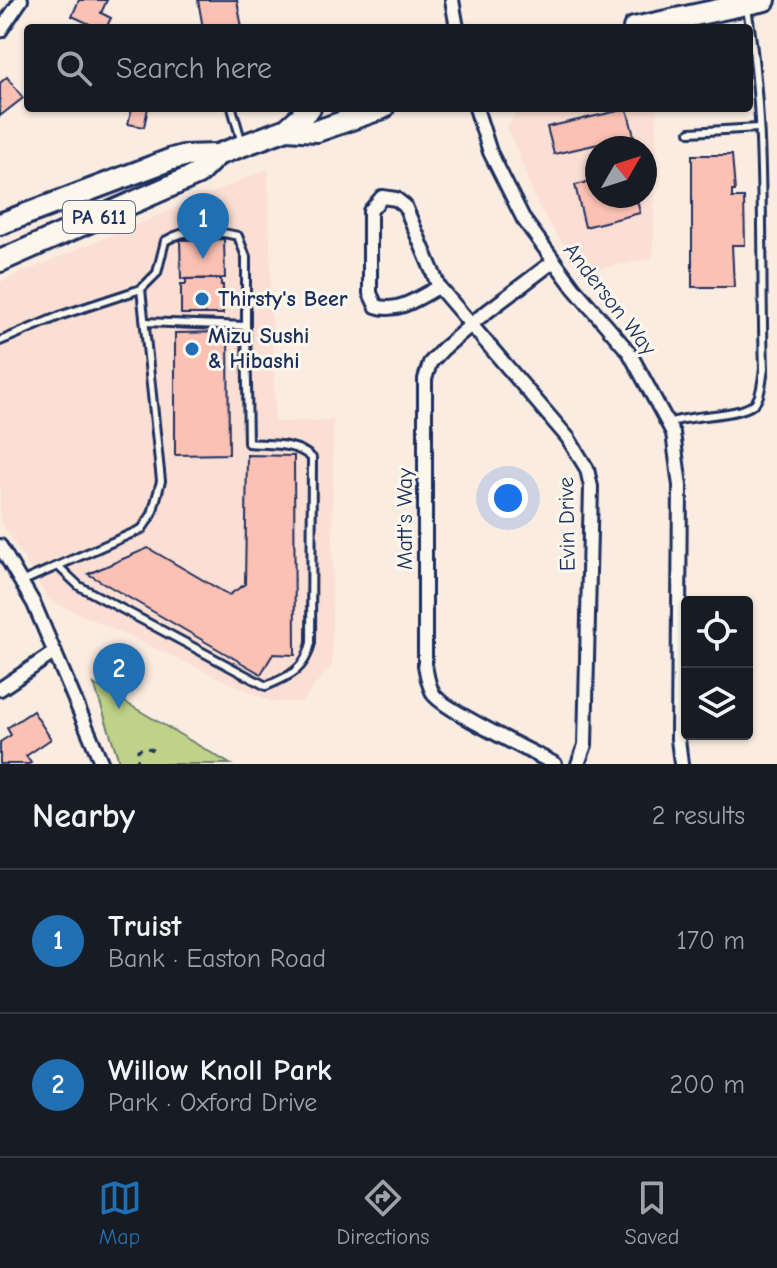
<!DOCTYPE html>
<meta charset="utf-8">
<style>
body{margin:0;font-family:"Comic Neue",sans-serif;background:#242831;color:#f1f3f6}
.controls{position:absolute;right:24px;bottom:24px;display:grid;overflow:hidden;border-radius:8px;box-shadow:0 2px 6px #0004}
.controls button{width:72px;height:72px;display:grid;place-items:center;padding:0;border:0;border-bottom:2px solid #363941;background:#171b24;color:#f1f3f6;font:40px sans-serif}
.compass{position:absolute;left:585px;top:136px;width:72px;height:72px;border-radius:50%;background:#171b24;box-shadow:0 2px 6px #0004;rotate:51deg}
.you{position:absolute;left:508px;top:498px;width:28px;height:28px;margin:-20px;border:6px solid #fff;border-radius:50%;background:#1a73e8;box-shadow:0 0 0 12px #1a73e833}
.badge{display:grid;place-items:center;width:52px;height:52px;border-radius:50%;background:#1f6fb2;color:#fff;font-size:26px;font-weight:700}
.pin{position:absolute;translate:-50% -66px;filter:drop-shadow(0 2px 4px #0008)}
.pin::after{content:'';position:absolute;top:42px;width:28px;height:24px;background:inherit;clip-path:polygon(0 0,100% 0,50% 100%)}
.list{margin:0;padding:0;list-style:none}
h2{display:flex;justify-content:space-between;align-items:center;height:104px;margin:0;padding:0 32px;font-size:34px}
h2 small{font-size:26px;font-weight:400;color:#9ea1a6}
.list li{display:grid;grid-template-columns:52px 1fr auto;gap:24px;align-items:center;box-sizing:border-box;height:144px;padding:0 32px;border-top:2px solid #363941}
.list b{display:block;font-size:30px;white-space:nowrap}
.list p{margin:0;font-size:26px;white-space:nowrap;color:#9ea1a6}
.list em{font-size:26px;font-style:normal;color:#9ea1a6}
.icon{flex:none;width:44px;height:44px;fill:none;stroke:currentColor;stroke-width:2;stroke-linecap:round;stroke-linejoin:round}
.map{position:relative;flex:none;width:777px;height:764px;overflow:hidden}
.search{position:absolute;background:#171b24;box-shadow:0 2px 6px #0004;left:24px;right:24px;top:24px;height:88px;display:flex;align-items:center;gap:20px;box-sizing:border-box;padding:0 28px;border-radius:8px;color:#9ea1a6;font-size:30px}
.sheet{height:392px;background:#171b24}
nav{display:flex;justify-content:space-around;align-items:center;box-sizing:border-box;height:112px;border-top:2px solid #363941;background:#171b24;font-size:22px;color:#9ea1a6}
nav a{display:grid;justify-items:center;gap:4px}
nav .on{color:#1f6fb2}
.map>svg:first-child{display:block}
.built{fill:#fbdfd4;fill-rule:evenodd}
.green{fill:#bfd288;stroke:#6d8073;stroke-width:2}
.building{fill:#fbc1b4;stroke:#1b2f5e;stroke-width:2}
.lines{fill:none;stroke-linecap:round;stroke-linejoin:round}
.service-casing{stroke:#1b2f5e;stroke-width:12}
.minor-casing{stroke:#1b2f5e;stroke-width:18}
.trunk-casing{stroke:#1b2f5e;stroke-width:26}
.path{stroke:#1b2f5e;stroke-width:3;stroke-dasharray:6 6;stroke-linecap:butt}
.service{stroke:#fbf7ec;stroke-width:6}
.minor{stroke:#fbf7ec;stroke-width:12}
.trunk{stroke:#fbf7ec;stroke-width:20}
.poi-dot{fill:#1f6fb2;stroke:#fbf7ec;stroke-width:3}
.labels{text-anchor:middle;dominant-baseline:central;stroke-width:6;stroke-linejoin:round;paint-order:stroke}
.shield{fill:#fbf7ec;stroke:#5e6b89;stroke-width:2}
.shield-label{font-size:20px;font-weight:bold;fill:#1b2f5e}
.poi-label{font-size:22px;font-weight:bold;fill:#1b2f5e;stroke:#fbf7ec;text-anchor:start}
.street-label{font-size:22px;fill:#1b2f5e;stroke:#fbf7ec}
</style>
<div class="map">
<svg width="777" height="764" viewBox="0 0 777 764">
<rect width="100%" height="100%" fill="#fbece1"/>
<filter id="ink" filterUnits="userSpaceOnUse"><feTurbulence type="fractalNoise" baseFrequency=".0125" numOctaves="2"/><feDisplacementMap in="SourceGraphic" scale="16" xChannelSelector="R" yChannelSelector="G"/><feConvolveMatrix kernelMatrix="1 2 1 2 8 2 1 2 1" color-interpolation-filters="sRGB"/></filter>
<g filter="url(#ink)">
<g class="built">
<path d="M520 108H657L653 258 582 272 538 206 507 126ZM597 148H645V196H597Z"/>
<polygon points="268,169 275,422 333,420 332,665 302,702 272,702 49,600 0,520 0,282"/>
</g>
<polygon class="green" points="94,684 230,764 120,764"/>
<g class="building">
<polygon points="79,0 107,0 101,13 111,18 106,28 98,28 72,16"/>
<polygon points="198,0 237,0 242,28 203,28"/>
<polygon points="7,77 23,98 0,116 0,83"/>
<polygon points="132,108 148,108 144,127 128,124"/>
<polygon points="627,109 634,136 554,154 547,127"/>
<polygon points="692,155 732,155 735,191 732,191 732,198 744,198 745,245 732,245 734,287 692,287"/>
<polygon points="597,180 597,196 636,196 640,213 585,227 575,185"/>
<polygon points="224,239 225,278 181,279 180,240"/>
<polygon points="186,279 221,279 221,285 223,285 223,314 181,314 181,284 186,284"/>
<polygon points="228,332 229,454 175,455 175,333"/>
<polygon points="247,455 294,456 295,655 273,654 261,674 88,574 148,548 229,595 245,584"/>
<polygon points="33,711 51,739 26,756 31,763 29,764 0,764 0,742 11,735 7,728"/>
</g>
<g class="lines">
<defs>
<g id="service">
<polyline points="232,108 242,143"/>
<polyline points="690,132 758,128"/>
<path d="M141 289 157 273 165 241C188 227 212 230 238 236L246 257V326L145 322"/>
<polyline points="0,341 62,315 141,289 161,481 152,514 142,529 21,582"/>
<path d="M669 423C690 414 749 417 757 400 762 391 762 379 764 369 760 249 767 126 747 8"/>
<path d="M58 566 79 586 266 686C290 676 305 670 311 643L312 458C295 442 270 445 248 443L246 326"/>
</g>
<g id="minor">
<polyline points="452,0 457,28"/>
<polyline points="0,31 21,0"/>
<polyline points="476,108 490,152 524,220 574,288 629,352 673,433 680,486 678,739 681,764"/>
<path d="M554 261 480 317 443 349 430 363 425 379V665C427 675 428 686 434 695 445 710 532 752 555 764"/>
<path d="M439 287C419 297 398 314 376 306L370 293V211L382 197 396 199 405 206 439 287 568 438 587 469 591 487 585 745 578 764"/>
<polyline points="0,546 34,604 102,764"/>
<polyline points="0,689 55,652"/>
</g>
<g id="trunk">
<polyline points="634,28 765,0"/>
<polyline points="287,129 317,131 383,108"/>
<polyline points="0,224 172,159 183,156 217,155 287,129 310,108"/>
<polyline points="0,261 198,174 217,155"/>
</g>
</defs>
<use href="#service" class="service-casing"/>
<use href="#minor" class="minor-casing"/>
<use href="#trunk" class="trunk-casing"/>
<polyline class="path" points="137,764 138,750 145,747 153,750"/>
<use href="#service" class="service"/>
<use href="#minor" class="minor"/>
<use href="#trunk" class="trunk"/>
</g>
</g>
<g class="poi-dot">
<circle cx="202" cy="299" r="8"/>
<circle cx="192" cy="349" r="8"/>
</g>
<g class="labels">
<rect class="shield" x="63" y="201" width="72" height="32" rx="6"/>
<g class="shield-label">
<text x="99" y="217">PA 611</text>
</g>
<g class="poi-label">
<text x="218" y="299">Thirsty's Beer</text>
<text x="208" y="336">Mizu Sushi<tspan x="208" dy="25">&amp; Hibashi</tspan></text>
</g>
<g class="street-label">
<text transform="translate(610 299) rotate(52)">Anderson Way</text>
<text transform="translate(405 519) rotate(-90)">Matt's Way</text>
<text transform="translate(567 524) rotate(-91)">Evin Drive</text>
</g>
</g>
</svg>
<div class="controls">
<button><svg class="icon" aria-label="locate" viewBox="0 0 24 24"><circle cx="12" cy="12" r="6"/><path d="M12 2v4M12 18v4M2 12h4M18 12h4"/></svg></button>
<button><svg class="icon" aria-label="layers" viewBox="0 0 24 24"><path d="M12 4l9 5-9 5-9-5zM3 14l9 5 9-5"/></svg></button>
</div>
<svg class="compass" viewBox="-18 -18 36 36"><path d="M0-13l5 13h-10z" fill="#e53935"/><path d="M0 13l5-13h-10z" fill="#9ea1a6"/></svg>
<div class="you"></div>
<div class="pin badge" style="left:203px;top:259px">1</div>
<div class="pin badge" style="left:119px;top:709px">2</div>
<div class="search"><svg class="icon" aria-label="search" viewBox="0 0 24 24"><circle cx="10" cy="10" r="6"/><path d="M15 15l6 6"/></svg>Search here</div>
</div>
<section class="sheet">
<h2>Nearby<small>2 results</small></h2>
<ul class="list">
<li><span class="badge">1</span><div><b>Truist</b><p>Bank · Easton Road</p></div><em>170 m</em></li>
<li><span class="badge">2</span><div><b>Willow Knoll Park</b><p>Park · Oxford Drive</p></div><em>200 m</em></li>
</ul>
</section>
<nav>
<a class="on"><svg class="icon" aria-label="map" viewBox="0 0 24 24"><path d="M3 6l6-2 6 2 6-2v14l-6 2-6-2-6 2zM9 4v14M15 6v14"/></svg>Map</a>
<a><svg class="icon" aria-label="directions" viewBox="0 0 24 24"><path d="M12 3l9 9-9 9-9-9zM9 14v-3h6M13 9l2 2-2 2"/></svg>Directions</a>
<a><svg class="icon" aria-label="saved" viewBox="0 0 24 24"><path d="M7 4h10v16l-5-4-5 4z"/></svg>Saved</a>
</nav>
